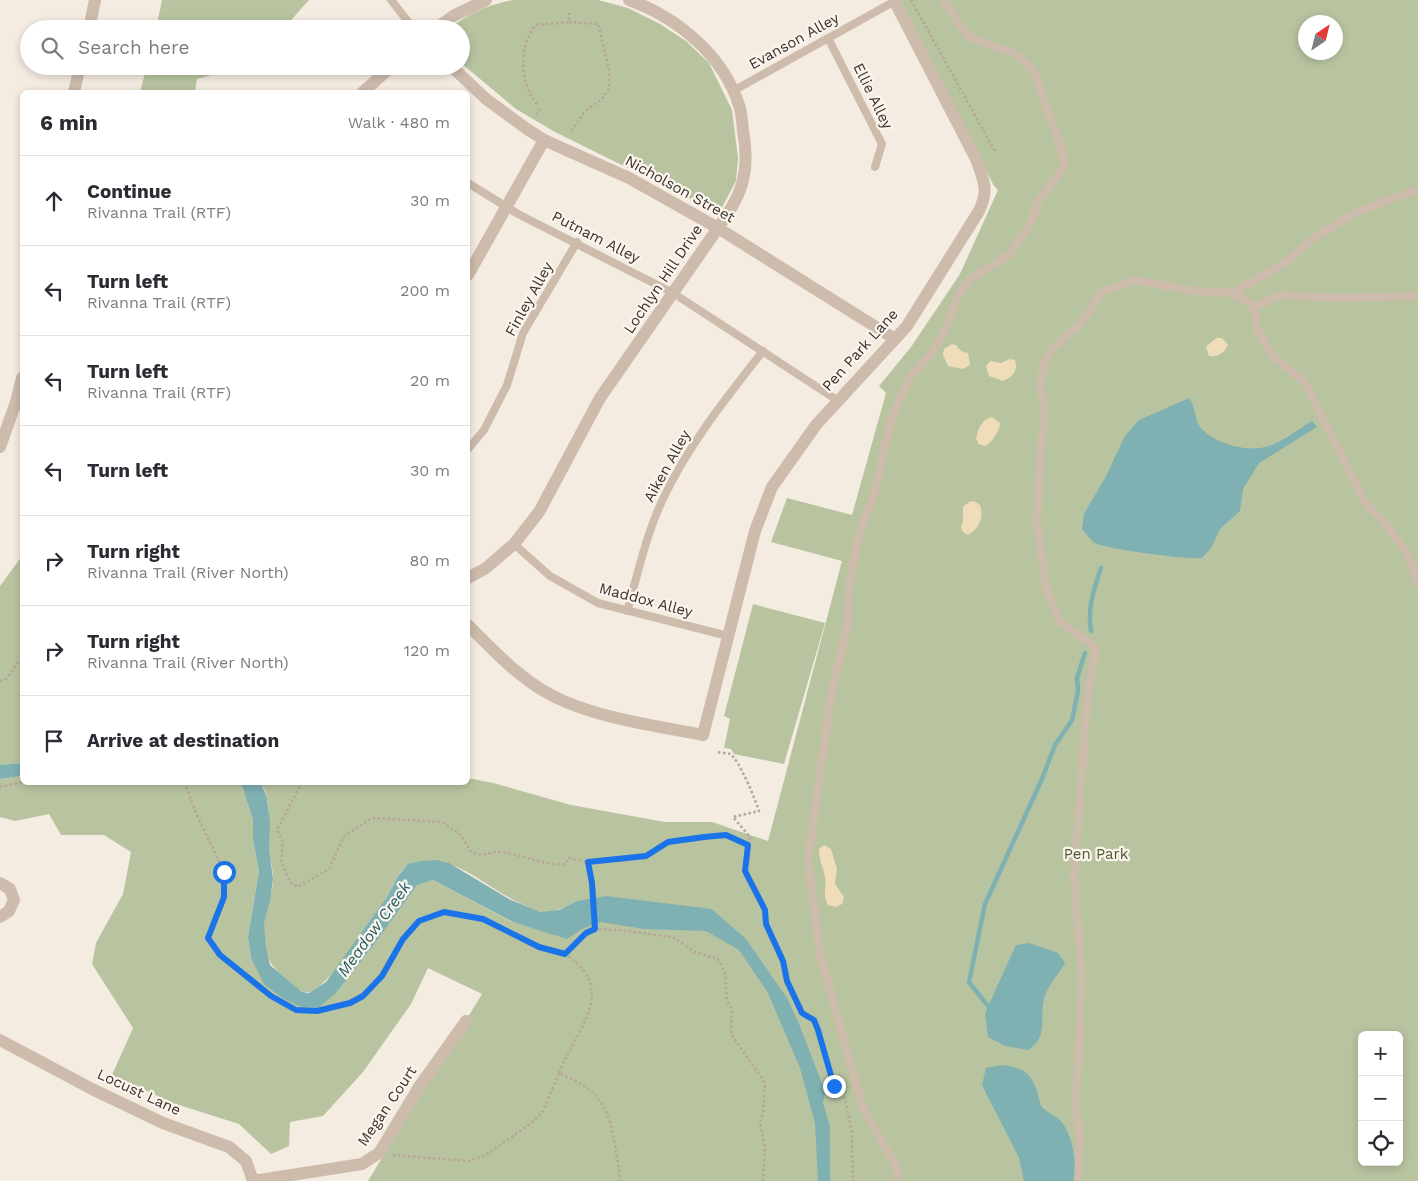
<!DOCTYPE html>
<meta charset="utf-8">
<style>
body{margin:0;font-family:"Work Sans",sans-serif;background:#f2f2f3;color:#2b2b33}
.controls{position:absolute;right:15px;bottom:15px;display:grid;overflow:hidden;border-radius:8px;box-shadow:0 2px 8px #0003}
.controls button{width:45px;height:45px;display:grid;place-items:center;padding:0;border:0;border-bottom:1px solid #e1e1e2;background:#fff;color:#2b2b33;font:25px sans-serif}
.compass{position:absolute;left:1298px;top:15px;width:45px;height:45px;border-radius:50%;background:#fff;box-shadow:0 2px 8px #0003;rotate:35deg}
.stop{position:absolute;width:15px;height:15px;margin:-11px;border:4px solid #1a73e8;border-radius:50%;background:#fff}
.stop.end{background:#1a73e8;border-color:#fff;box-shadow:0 1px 5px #0008}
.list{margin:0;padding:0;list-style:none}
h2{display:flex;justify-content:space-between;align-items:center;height:65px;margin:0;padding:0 20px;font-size:21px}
h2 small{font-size:16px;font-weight:400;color:#7c7c81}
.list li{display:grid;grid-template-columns:32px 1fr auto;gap:15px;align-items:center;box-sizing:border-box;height:90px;padding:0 20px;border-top:1px solid #e1e1e2}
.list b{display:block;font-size:19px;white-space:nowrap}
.list p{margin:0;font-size:16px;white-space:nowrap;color:#7c7c81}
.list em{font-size:16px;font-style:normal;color:#7c7c81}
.icon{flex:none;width:28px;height:28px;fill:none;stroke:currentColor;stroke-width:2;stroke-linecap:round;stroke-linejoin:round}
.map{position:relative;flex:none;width:1418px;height:1181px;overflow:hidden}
.search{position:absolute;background:#fff;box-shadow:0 2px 8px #0003;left:20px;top:20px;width:450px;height:55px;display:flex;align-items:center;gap:12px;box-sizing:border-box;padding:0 18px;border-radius:28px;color:#7c7c81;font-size:19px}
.panel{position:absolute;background:#fff;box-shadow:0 2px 8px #0003;left:20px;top:90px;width:450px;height:695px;border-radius:8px}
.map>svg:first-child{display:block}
.green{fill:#b8c4a0;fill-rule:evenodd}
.sand{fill:#efdcb8}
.water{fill:#7fb0b2}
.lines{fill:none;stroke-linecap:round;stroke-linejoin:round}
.stream{stroke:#7fb0b2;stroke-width:4.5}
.path{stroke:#b9a596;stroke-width:2.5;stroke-dasharray:2.5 2.5;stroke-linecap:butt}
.lane{stroke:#cdbbac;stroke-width:8}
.street{stroke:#cdbbac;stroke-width:12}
.route{stroke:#1a73e8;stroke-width:6}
.labels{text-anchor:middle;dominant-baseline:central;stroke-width:4.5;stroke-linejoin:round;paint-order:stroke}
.street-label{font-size:15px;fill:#3b302b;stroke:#fbf5ee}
.park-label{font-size:15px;fill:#4a5a2e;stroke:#fbf5ee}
.water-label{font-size:16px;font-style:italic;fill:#1f5a5e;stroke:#fbf5ee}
</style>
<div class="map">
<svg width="1418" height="1181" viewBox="0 0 1418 1181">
<rect width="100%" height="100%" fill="#f4ebe1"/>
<g class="green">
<polygon points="162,0 309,0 283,29 156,29"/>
<path d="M513 0H598L628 8 660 24 686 41 709 63 732 110 738 158 736 181 719 213 555 132 516 109 461 63V29H450C466 14 491 4 513 0Z"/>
<path d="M898 0H1418V1181H368L482 994 428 968 411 1004 363 1072 323 1116 290 1122 289 1146 271 1154 239 1124 173 1103 112 1075 133 1028 92 964 96 943 123 894 131 852 104 835H61L49 814 15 821 0 817V779L22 776V782L241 783 253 820V840L259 871 248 937 251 958 282 998 336 993 373 946 417 884 433 880 512 922 531 914 724 920 712 909 577 901C566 907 554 913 541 912 536 912 529 907 524 905 487 890 453 849 411 864 399 868 393 887 387 897 376 915 328 989 309 992 301 994 295 987 290 982 266 963 266 957 264 927 263 912 273 896 273 879 273 869 270 859 269 849 268 826 273 804 261 783L468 782V778L493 783 571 805 665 822H712L768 841 842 561 771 542 787 498 852 515 886 393 879 386 911 347 960 274 998 190 994 186ZM1306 22H1336V52H1306ZM1362 1035H1399V1162H1362Z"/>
<polygon points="147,66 234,66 233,69 197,79 195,92 140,92"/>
<polygon points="22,556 22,763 3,765 0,765 0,586"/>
<polygon points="753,604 825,623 784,764 734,754 731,749 724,748 730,719 724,716"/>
</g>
<g class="sand">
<path d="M1216 338H1222L1228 345C1224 353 1218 357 1209 356L1206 347Z"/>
<polygon points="952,344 956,345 961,351 968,353 970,365 963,369 948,366 943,355 944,349"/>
<path d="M1010 359 1015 360C1019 371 1012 377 1003 381L989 376 986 366 990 361 1001 363Z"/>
<path d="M992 417 1000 423C1000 431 991 443 985 446L979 444 976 439C978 429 981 420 992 417Z"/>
<path d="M974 501 980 505C984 517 980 528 968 535L963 532 961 527 963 521V507L969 502Z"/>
<path d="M824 845 831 849 837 869 835 884 844 897 842 904 836 907 828 905C822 896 827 887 825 877 823 867 819 860 819 849Z"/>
</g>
<g class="water">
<path d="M1189 398C1196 407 1194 419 1200 427 1214 444 1250 454 1272 445 1286 439 1299 429 1312 421L1317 427 1259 463 1243 489 1240 511 1220 529 1211 548 1202 558C1188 560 1106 549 1095 543 1090 540 1086 533 1082 529L1084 514 1106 476 1125 436 1139 420Z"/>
<polygon points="22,763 22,776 0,779 0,765"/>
<polygon points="241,783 261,783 267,798 270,822 269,848 273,879 270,901 264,922 266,947 270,965 302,992 309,993 326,982 387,897 398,876 408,864 421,861 436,860 449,863 509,899 540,912 559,910 577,901 606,896 712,909 746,939 787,998 799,1024 825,1091 823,1103 830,1126 830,1181 818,1181 815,1123 800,1068 768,993 739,950 706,931 644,929 601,922 582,929 567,939 513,922 433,880 417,885 373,946 336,993 318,1008 301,1007 282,998 264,984 251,958 248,937 259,871 253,840 253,820"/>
<path d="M1029 943 1058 953 1065 963C1060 973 1050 983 1046 993 1037 1014 1051 1036 1028 1050L1005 1046 988 1037 985 1013 1016 945Z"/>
<path d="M1003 1065C1032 1069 1034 1080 1041 1106 1046 1112 1055 1115 1060 1120 1073 1135 1077 1162 1074 1181H1024L1019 1158 982 1085 986 1068Z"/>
</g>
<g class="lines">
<g class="stream">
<path d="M1091 631C1087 608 1094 589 1101 568"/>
<polyline points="988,1006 969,982 985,904 1042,779 1055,745 1072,720 1078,691 1077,678 1085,653"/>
</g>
<g class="path">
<polyline points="911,0 996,153"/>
<polyline points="569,22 598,24 609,69 609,89 602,99 585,111 570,133"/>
<path d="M537 104C520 85 518 45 536 25L569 22V13"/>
<polyline points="536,115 541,107"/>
<polyline points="0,681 6,679 19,661 22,660"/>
<path d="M718 752C722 753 727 753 730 754 739 759 756 801 759 811L733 817 750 837 745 871 765 910 767 923 783 961 787 981 802 1013 814 1020 834 1086 845 1098 852 1133 853 1181"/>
<polyline points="185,782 195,811 224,872 224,897 208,938 220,955 271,996 296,1010 317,1011 350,1003 363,996 382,975 403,939 419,921 444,912 483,919 539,947 565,954 586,933 595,929 619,930 673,937 695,952 718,959 725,972 727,1001 732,1010 731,1034 765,1083 763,1113 760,1123 765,1148 763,1181"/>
<path d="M302 782 277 830 283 842 281 862 291 883 298 887 329 869 344 836 372 818 442 822 461 835 471 852C485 857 485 853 497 852 518 852 541 866 565 864L569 858 588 862"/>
<polyline points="0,787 24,782"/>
<polyline points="595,929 593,883 588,862 646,856 668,842 704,837 726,835 748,845"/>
<path d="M559 1073C575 1031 620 990 566 955"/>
<path d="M393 1155 469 1161 486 1155 530 1124 542 1113 559 1073C571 1079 587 1085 596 1096 615 1117 615 1155 621 1181"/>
</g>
<g class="lane">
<polyline points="391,0 414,29"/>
<polyline points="828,38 882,144 875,167"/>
<polyline points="733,91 895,1"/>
<polyline points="468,183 518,214 673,293 837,400"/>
<polyline points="1232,293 1250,303 1255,313 1258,332 1274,357 1305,383 1364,501 1385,523 1407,553 1418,584"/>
<polyline points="1252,308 1281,295 1337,298 1418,296"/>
<polyline points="468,449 484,430 507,385 523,333 577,242"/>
<polyline points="514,544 550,576 598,603 728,636"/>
<path d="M627 611C638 574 646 534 663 499 688 445 727 397 763 351"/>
<polyline points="898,1181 897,1168 863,1108 820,954 808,859 832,690 848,624 849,587 859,535 874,494 892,416 911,376 932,353 946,328 958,295 970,279 1008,256 1030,224 1038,202 1064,167 1062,150 1033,69 1017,55 968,36 943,0"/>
<polyline points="1078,1181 1080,1139 1076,1109 1082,977 1074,876 1088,691 1096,648 1060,622 1046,588 1037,522 1040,459 1045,409 1040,385 1044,364 1052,349 1080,324 1102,292 1134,280 1193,291 1232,293 1284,264 1314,238 1350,216 1384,201 1418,190"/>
</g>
<g class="street">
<polyline points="89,29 95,0"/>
<polyline points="435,29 453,16 486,0"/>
<polyline points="451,66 486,99 527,129 544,140 629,178 718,228 895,339"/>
<polyline points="74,92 80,66"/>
<polyline points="363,92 392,66"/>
<polyline points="468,275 544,140"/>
<polyline points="0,447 16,402 22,378"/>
<path d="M468 578 486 568 514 544 539 512 600 398 718 228C728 213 739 198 743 180 747 164 746 147 743 131 742 122 742 113 739 105 723 55 677 17 629 0"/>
<path d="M468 625C496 653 527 687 566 702 609 720 657 726 703 735L755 531 772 487 816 425 907 326 979 211C989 190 984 181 976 159L894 0"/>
<polyline points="0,883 10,889 14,900 9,911 0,917"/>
<polyline points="0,1040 92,1089 163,1123 229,1147 246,1161 253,1181"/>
<polyline points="253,1181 362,1164 379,1153 419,1087 466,1021"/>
</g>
</g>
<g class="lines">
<polyline class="route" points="224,872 224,897 208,938 220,955 271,996 296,1010 317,1011 350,1003 363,996 382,976 403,939 419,921 444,912 483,919 539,947 565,954 586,933 595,929 592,883 588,862 646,856 668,842 704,837 726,835 748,845 745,871 765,910 766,924 783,961 787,981 802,1013 814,1020 818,1030 834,1086"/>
</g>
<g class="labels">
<g class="street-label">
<text transform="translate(794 41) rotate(-29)">Evanson Alley</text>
<text transform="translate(873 96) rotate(64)">Ellie Alley</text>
<text transform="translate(680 189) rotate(29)">Nicholson Street</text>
<text transform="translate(596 237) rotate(27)">Putnam Alley</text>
<text transform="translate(663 279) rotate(-56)">Lochlyn Hill Drive</text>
<text transform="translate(529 299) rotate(-61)">Finley Alley</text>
<text transform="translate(860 350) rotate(-48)">Pen Park Lane</text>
<text transform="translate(667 466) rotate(-61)">Aiken Alley</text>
<text transform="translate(646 600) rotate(15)">Maddox Alley</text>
<text transform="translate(139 1092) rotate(25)">Locust Lane</text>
<text transform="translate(387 1106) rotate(-56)">Megan Court</text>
</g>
<g class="park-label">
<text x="1096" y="854">Pen Park</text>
</g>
<g class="water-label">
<text transform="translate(374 929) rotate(-54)">Meadow Creek</text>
</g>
</g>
</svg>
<div class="controls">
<button>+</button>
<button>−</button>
<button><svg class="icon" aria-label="locate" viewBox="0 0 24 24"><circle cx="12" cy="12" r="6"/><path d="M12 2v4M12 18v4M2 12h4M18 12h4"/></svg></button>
</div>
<svg class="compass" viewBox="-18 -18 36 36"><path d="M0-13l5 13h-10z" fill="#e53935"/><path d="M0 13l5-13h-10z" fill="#7c7c81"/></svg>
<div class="stop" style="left:224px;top:872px"></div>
<div class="stop end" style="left:834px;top:1086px"></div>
<div class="search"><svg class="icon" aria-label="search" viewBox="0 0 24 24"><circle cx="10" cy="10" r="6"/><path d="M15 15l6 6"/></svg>Search here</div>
<section class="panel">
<h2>6 min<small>Walk · 480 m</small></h2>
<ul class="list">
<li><svg class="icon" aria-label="ahead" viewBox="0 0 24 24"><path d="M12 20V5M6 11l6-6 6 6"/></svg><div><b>Continue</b><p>Rivanna Trail (RTF)</p></div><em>30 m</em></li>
<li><svg class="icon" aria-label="left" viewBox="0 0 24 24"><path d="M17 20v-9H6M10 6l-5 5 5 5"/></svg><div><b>Turn left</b><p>Rivanna Trail (RTF)</p></div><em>200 m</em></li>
<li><svg class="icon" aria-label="left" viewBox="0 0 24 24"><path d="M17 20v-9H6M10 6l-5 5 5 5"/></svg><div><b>Turn left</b><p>Rivanna Trail (RTF)</p></div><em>20 m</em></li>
<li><svg class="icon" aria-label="left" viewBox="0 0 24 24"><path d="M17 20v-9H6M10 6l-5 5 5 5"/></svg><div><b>Turn left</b></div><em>30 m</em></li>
<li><svg class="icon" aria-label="right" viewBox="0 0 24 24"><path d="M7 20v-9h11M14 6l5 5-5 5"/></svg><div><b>Turn right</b><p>Rivanna Trail (River North)</p></div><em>80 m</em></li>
<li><svg class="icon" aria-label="right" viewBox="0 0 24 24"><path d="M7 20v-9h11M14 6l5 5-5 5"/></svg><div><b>Turn right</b><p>Rivanna Trail (River North)</p></div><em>120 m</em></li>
<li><svg class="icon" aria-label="arrive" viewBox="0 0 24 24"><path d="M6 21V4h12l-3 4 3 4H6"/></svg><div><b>Arrive at destination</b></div></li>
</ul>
</section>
</div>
